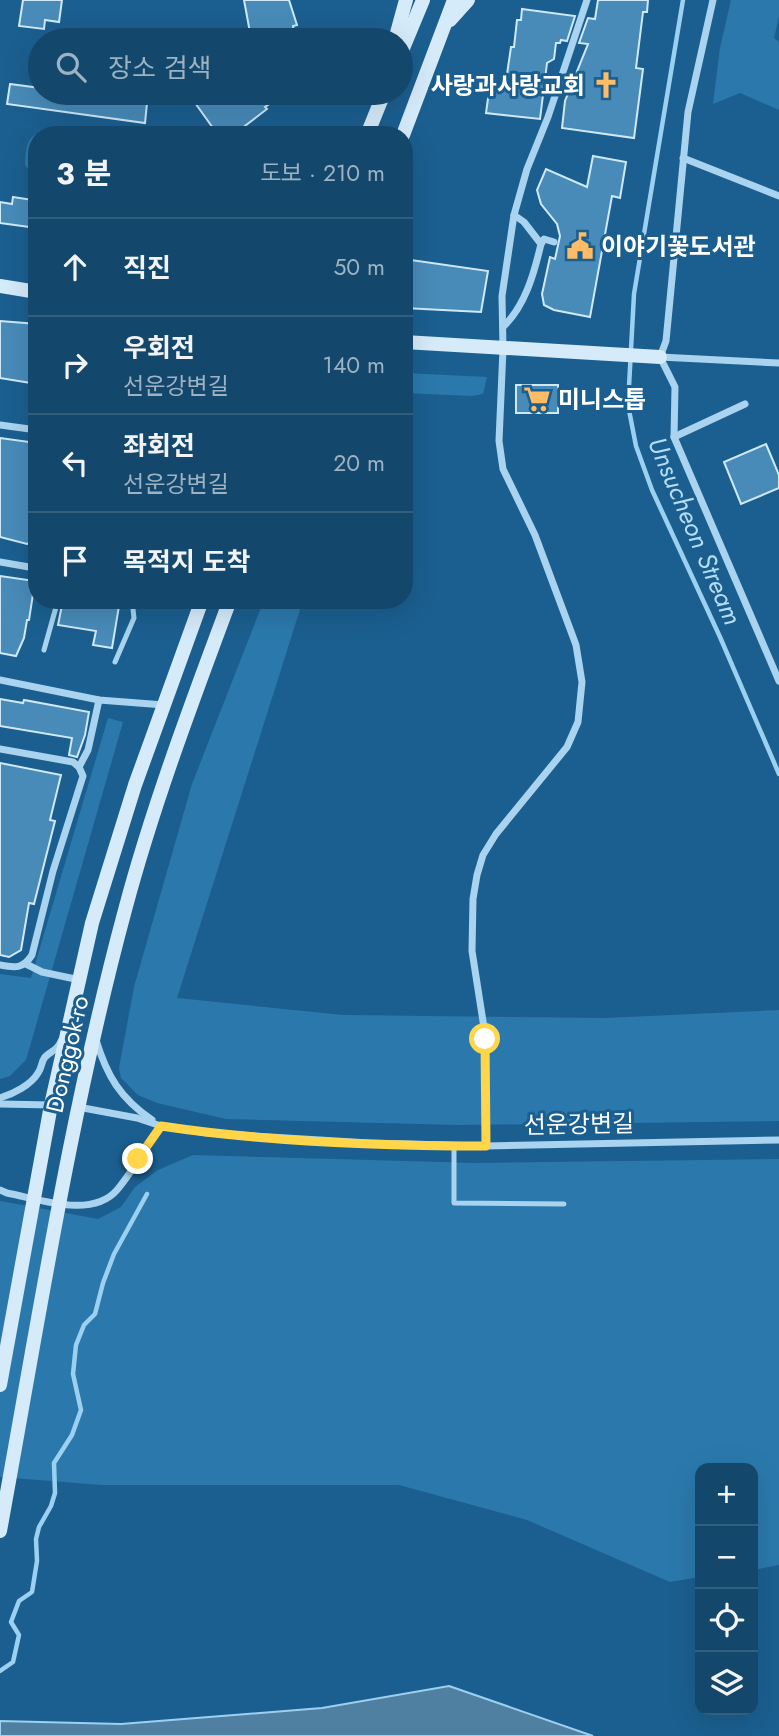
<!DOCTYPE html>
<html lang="ko">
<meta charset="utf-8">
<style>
body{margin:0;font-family:Jost,"Noto Sans KR",sans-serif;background:#215174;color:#f1f3f6}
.controls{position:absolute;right:21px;bottom:21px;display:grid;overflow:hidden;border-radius:14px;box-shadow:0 7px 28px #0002}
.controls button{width:63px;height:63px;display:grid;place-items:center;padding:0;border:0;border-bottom:2px solid #335f7f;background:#14476c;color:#f1f3f6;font:35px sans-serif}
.stop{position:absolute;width:21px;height:21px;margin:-16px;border:5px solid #ffd54a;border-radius:50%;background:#fff}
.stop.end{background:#ffd54a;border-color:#fff;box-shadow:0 2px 7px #0008}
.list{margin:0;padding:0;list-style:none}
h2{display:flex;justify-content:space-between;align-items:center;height:91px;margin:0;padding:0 28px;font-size:30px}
h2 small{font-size:23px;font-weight:400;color:#9db2c2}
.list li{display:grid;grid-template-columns:46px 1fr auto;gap:21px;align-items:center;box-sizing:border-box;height:98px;padding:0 28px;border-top:2px solid #335f7f}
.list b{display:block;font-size:26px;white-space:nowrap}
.list p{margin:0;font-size:23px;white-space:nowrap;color:#9db2c2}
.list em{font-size:23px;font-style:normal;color:#9db2c2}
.icon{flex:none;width:38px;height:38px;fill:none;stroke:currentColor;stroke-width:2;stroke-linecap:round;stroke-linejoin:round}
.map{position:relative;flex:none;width:779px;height:1736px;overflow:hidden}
.search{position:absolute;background:#14476c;box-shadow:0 7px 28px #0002;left:28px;top:28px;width:385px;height:77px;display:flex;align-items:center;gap:18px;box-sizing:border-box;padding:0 24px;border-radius:38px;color:#9db2c2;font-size:26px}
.panel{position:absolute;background:#14476c;box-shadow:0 7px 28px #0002;left:28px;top:126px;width:385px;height:483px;border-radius:28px}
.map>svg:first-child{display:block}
.green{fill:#2b79ac}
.water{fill:#4f80a1;stroke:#9cd0f0;stroke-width:2}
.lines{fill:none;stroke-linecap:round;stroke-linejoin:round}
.stream{stroke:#9cd0f0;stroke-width:4.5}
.building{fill:#488bb9;stroke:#cfe9fa;stroke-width:2}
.lane{stroke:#a9d3ee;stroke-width:5}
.street{stroke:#a9d3ee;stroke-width:7}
.secondary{stroke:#d6ebfa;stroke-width:14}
.route{stroke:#ffd54a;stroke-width:9}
.labels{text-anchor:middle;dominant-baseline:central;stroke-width:6;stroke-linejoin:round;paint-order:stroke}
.poi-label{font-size:24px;font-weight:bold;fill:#fff;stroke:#1b5f90;text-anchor:start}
.street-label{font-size:24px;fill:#fff;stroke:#1b5f90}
.water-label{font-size:26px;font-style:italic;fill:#b5dcf5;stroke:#1b5f90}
</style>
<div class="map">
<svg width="779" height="1736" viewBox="0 0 779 1736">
<rect width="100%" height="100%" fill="#1b5f90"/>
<g class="green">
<polygon points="731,0 779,0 779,16 774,38 779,42 779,110 740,93 713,104 720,48"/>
<path d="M37 134 39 135H37V173L30 172 25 165C26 153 25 139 37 134Z"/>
<polygon points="404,373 487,377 483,394 472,396 404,393"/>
<polygon points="264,600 303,600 177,998 343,1015 606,1018 779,1010 779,1121 459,1125 226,1119 157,1103 138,1095 121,1078 119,1068 134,987 192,784"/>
<polygon points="108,718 123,722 26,1060 10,1076 0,1079 0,974 31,978"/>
<polygon points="193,1155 475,1163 779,1159 779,1565 753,1570 753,1468 700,1468 700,1577 670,1582 527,1520 399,1485 102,1485 0,1477 0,1201 98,1219 121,1207 135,1187 158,1170"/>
</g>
<polygon class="water" points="449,1686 593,1736 0,1736 0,1721 121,1724 322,1708"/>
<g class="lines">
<g class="stream">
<polyline points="683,0 634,294 628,405 636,446 652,490 720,637 779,774"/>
<polyline points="0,1671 13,1662 19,1635 11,1622 19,1601 32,1592 37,1561 36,1539 39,1527 51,1506 55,1493 54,1463 72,1435 81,1410 73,1374 76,1345 84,1325 95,1314 103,1283 114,1254 147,1194"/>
</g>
</g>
<g class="building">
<polygon points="23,0 62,0 59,22 45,20 44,29 19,26"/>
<polygon points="244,0 289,0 297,25 293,26 295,36 275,40 255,40 255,38 251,38"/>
<polygon points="598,0 648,0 647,12 643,12 636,68 643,69 634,138 562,128 565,101 588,44 579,43 588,18 595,19"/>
<polygon points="522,9 575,16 567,41 561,40 560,43 556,43 554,59 547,63 540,119 486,113 489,91 493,92 494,87 505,88 511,47 514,47 517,20 521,20"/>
<polygon points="10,84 40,88 40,93 73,93 102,97 103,93 126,95 125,100 147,103 145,123 7,104"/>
<polygon points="188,93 215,93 222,103 237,93 264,93 271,103 265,107 267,109 233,135 218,135"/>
<polygon points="593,156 626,162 620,198 612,196 590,317 554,310 544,305 542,294 550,257 555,259 560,236 557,224 541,204 537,190 546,169 587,187"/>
<polygon points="13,197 33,200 32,207 37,207 37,228 0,223 0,202 12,204"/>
<polygon points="404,259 488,271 481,312 404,308"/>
<polygon points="0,321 37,324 37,384 0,378"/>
<rect x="516" y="385" width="42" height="28"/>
<polygon points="0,438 37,443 37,540 27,544 0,537"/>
<polygon points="766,444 779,475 779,488 741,504 724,462"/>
<polygon points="0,576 35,581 29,620 27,620 24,638 16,656 0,653"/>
<polygon points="63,600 120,600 112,648 93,645 96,631 58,625"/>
<polygon points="0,699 23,703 24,700 89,712 85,735 77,757 69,755 72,738 0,726"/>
<polygon points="0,763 61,775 50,820 55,821 34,904 29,903 21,950 9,957 0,955"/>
</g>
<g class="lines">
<g class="lane">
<polyline points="44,650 58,600"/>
<polyline points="115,662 134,618 132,600"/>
<polyline points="454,1146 454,1203 564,1204"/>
</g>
<g class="street">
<polyline points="683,158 779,196"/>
<polyline points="514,215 524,222 541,244"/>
<path d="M503 327C525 306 534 274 541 244L544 239 554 242"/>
<polyline points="660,357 666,341 688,112 713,0"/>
<polyline points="660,357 675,387 674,437 779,681"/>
<polyline points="660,357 779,363"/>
<polyline points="0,425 37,430"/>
<polyline points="674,437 745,404"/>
<polyline points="0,562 29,567 37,564"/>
<polyline points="0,680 99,700 164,705"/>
<path d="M0 749 73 762 79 767 83 776 53 871 32 955C23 969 15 968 0 965"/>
<polyline points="79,767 88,750 99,700"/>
<polyline points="26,964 42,972 80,980"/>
<path d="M96 1040C107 1076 120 1098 152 1120"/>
<path d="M0 1098C13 1094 31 1085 38 1073 42 1068 41 1062 45 1057 51 1051 58 1050 61 1041"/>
<polyline points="0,1104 51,1105"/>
<polyline points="78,1107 137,1118 161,1126 207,1133 369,1143 486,1146 779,1140"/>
<polyline points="486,1146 485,1034 472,951 473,899 477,875 483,855 496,834 567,747 578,722 582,682 576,645 535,535 503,469 499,441 503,349 502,296 514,215 527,169 548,117 587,0"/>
<path d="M0 1190 7 1193C39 1199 92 1219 117 1190 134 1170 146 1146 161 1126"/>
</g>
<g class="secondary">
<polyline points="450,20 468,0"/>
<polyline points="395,40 406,0"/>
<polyline points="401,53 423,0"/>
<polyline points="367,135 384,93"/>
<polyline points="403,135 454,0"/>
<polyline points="0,286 37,292"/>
<polyline points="404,342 660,357"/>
<polyline points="0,1385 51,1105 92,923 135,785 202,600"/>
<path d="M0 1531C38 1324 70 1114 125 910 153 805 192 702 230 600"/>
</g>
</g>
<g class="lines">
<path class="route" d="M138 1159 161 1126C267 1142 379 1146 486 1146L485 1039"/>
</g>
<defs>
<symbol id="church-bare" viewBox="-9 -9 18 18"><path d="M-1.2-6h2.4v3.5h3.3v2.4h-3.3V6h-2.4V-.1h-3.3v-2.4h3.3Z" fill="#ffbc67" stroke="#1b5f90" stroke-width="2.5" paint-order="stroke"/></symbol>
<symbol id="civic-bare" viewBox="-9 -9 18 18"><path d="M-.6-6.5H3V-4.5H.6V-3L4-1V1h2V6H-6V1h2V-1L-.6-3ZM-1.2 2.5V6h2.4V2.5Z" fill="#ffbc67" stroke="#1b5f90" stroke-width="2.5" paint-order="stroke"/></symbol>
<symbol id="supermarket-bare" viewBox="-9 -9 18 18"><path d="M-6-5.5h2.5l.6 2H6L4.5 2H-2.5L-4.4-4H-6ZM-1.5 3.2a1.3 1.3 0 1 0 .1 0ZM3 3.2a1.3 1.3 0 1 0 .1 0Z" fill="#ffbc67" stroke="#1b5f90" stroke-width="2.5" paint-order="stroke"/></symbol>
</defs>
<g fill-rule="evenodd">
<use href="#church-bare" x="587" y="66" width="38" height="38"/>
<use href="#civic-bare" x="561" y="227" width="38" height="38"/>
<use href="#supermarket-bare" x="518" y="380" width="38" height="38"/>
</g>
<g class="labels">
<g class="poi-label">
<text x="585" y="85" text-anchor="end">사랑과사랑교회</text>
<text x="601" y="246">이야기꽃도서관</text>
<text x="558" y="399">미니스톱</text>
</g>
<g class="street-label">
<text transform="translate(67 1054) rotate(-77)">Donggok-ro</text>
<text transform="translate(579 1124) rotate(-1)">선운강변길</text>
</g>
<g class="water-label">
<text transform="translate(695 531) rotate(67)">Unsucheon Stream</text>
</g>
</g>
</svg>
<div class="controls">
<button>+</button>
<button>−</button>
<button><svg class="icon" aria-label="locate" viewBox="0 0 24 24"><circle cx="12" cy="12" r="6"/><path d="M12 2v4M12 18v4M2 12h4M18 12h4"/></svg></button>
<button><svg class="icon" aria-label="layers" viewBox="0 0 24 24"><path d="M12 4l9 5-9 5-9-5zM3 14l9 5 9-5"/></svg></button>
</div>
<div class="stop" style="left:485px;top:1039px"></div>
<div class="stop end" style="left:138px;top:1159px"></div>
<div class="search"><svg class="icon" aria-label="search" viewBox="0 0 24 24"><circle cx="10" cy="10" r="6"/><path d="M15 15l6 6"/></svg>장소 검색</div>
<section class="panel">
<h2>3 분<small>도보 · 210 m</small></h2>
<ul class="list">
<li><svg class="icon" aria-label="ahead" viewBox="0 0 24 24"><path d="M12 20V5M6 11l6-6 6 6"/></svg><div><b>직진</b></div><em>50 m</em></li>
<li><svg class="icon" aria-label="right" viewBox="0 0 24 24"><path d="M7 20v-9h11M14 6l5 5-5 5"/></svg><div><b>우회전</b><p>선운강변길</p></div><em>140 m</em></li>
<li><svg class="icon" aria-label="left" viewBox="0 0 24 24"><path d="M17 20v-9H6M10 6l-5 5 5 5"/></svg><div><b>좌회전</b><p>선운강변길</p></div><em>20 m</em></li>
<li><svg class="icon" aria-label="arrive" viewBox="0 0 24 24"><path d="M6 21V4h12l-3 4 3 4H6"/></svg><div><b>목적지 도착</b></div></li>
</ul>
</section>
</div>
